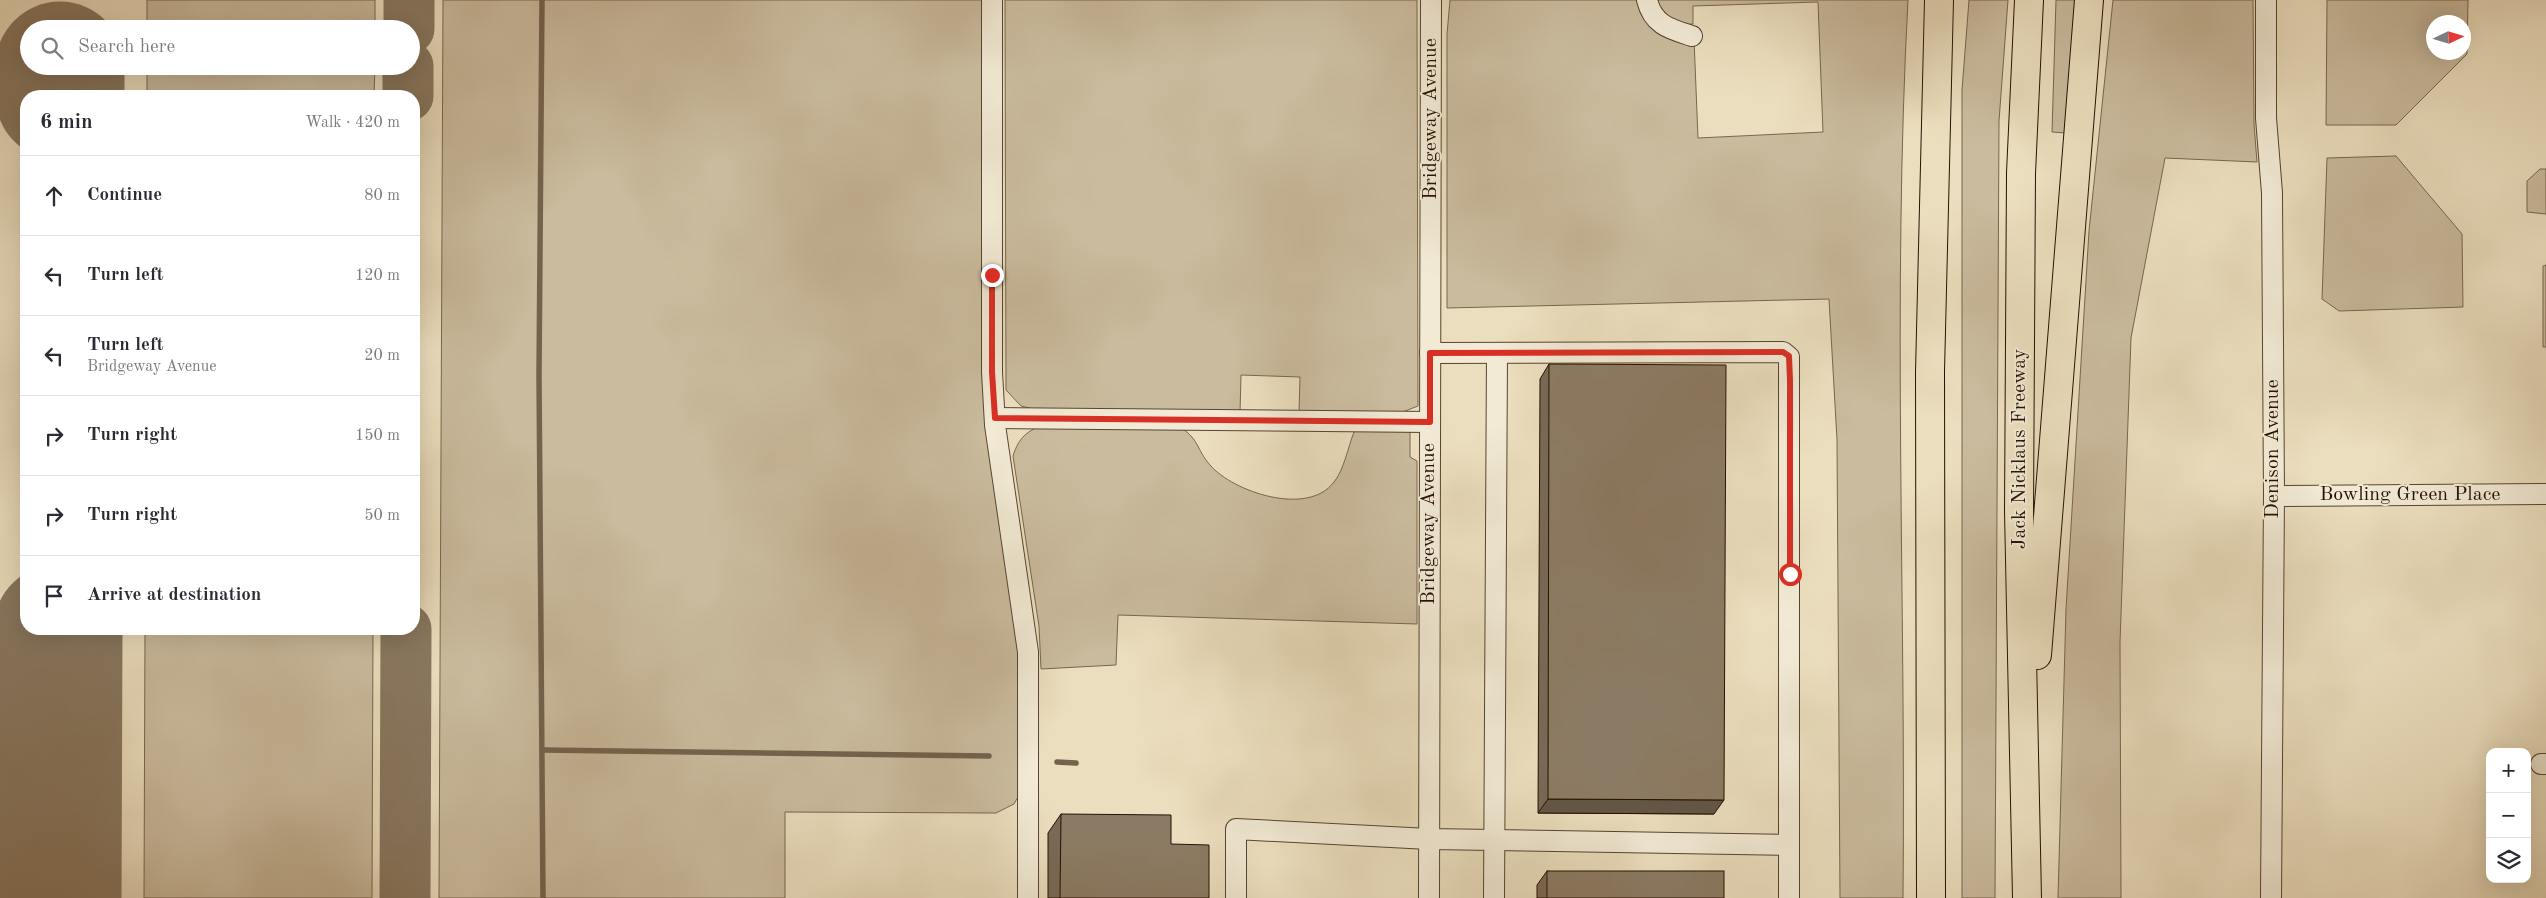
<!DOCTYPE html>
<meta charset="utf-8">
<style>
body{margin:0;font-family:"Old Standard TT",serif;background:#f7f7f7;color:#2b2b33}
.controls{position:absolute;right:15px;bottom:15px;display:grid;overflow:hidden;border-radius:10px;box-shadow:0 5px 20px #0002}
.controls button{width:45px;height:45px;display:grid;place-items:center;padding:0;border:0;border-bottom:1px solid #e1e1e2;background:#fff;color:#2b2b33;font:25px sans-serif}
.compass{position:absolute;left:2426px;top:15px;width:45px;height:45px;border-radius:50%;background:#fff;box-shadow:0 5px 20px #0002;rotate:86deg}
.stop{position:absolute;width:15px;height:15px;margin:-11px;border:4px solid #d93025;border-radius:50%;background:#fff}
.stop.end{background:#d93025;border-color:#fff;box-shadow:0 1px 5px #0008}
.list{margin:0;padding:0;list-style:none}
h2{display:flex;justify-content:space-between;align-items:center;height:65px;margin:0;padding:0 20px;font-size:21px}
h2 small{font-size:16px;font-weight:400;color:#7c7c81}
.list li{display:grid;grid-template-columns:32px 1fr auto;gap:15px;align-items:center;box-sizing:border-box;height:80px;padding:0 20px;border-top:1px solid #e1e1e2}
.list b{display:block;font-size:19px;white-space:nowrap}
.list p{margin:0;font-size:16px;white-space:nowrap;color:#7c7c81}
.list em{font-size:16px;font-style:normal;color:#7c7c81}
.icon{flex:none;width:28px;height:28px;fill:none;stroke:currentColor;stroke-width:2;stroke-linecap:round;stroke-linejoin:round}
.map{position:relative;flex:none;width:2546px;height:898px;overflow:hidden}
.search{position:absolute;background:#fff;box-shadow:0 5px 20px #0002;left:20px;top:20px;width:400px;height:55px;display:flex;align-items:center;gap:12px;box-sizing:border-box;padding:0 18px;border-radius:28px;color:#7c7c81;font-size:19px}
.panel{position:absolute;background:#fff;box-shadow:0 5px 20px #0002;left:20px;top:90px;width:400px;height:545px;border-radius:20px}
.map>svg:first-child{display:block}
.green{fill:#cabb9e;stroke:#786650;fill-rule:evenodd}
.lines{fill:none;stroke-linecap:round;stroke-linejoin:round}
.stream{stroke:#74624d;stroke-width:5.5}
.taxiway{stroke:#887760;stroke-width:51}
.runway{stroke:#887760;stroke-width:129}
.minor-casing{stroke:#574432;stroke-width:22}
.highway-casing{stroke:#261003;stroke-width:30}
.minor{stroke:#f2ead5;stroke-width:20}
.highway{stroke:#ebdebe;stroke-width:28}
.wall{fill:#786a56;stroke:#261003}
.shaded-wall{fill:#625646;stroke:#261003}
.building{fill:#8c7b64;stroke:#261003}
.route{stroke:#d93025;stroke-width:6}
.labels{text-anchor:middle;dominant-baseline:central;stroke-width:4;stroke-linejoin:round;paint-order:stroke}
.street-label{font-size:20px;fill:#261003;stroke:#f2ead5}
</style>
<div class="map">
<svg width="2546" height="898" viewBox="0 0 2546 898">
<rect width="100%" height="100%" fill="#ebdebe"/>
<filter id="stains"><feTurbulence type="fractalNoise" baseFrequency=".004" numOctaves="4"/><feColorMatrix values="0 0 0 0 .2 0 0 0 0 .09 0 0 0 0 .02 0 0 0 .5 -.17"/></filter>
<radialGradient id="worn" r=".72"><stop offset=".6" stop-color="#630" stop-opacity="0"/><stop offset="1" stop-color="#630" stop-opacity=".3"/></radialGradient>
<g class="green">
<rect x="147" y="0" width="228" height="29"/>
<polygon points="443,0 983,0 982,372 1017,633 1020,672 1019,795 1014,804 996,813 785,812 785,898 439,898"/>
<polygon points="1005,0 1417,0 1418,406 1395,415 1299,413 1300,377 1241,375 1240,413 1033,409 1021,406 1006,390"/>
<path d="M1450 0H1640L1694 39 1698 138 1823 132 1818 2 1693 6V24C1676 26 1664 15 1657 0H1908C1892 299 1906 599 1903 898H1840L1837 440 1829 299 1447 308V34Z"/>
<polygon points="1969,0 2008,0 1999,121 1995,898 1962,898 1962,90"/>
<polygon points="2056,0 2083,0 2066,133 2052,132"/>
<polygon points="2113,0 2253,0 2254,124 2257,162 2165,158 2131,338 2120,642 2121,898 2058,898 2066,609 2089,231"/>
<path d="M2327 0H2468L2467 54 2396 125H2326ZM2434 22H2464V52H2434Z"/>
<polygon points="147,66 375,66 374,96 147,96"/>
<polygon points="2396,156 2462,234 2463,307 2339,311 2322,299 2327,158"/>
<polygon points="2540,169 2546,169 2546,214 2527,212 2527,181"/>
<polygon points="2546,265 2546,347 2543,347 2543,266"/>
<path d="M1045 424 1179 426C1200 440 1196 449 1210 465 1233 492 1308 517 1334 482 1344 470 1348 447 1354 432L1371 426 1410 429V457L1417 461V624L1118 615 1116 665 1041 669 1039 626 1013 456C1019 437 1027 431 1045 424Z"/>
<polygon points="145,629 373,629 372,898 144,898"/>
</g>
<g class="lines">
<g class="stream">
<polyline points="542,0 539,375 543,898"/>
<polyline points="543,750 989,756"/>
<polyline points="1057,762 1076,763"/>
</g>
<g class="taxiway">
<polyline points="409,29 409,0"/>
<polyline points="408,96 408,66"/>
<polyline points="405,898 406,629"/>
</g>
<g class="runway">
<polyline points="60,96 60,66"/>
<polyline points="57,898 58,629"/>
</g>
<defs>
<g id="minor">
<polyline points="992,0 992,372 995,425 1028,652 1028,898"/>
<path d="M1647 0C1653 25 1670 29 1692 36"/>
<polyline points="2266,0 2266,118 2272,193 2274,496 2271,898"/>
<polyline points="1430,353 1783,352 1789,357 1789,898"/>
<polyline points="995,418 1430,422"/>
<polyline points="2274,496 2546,494"/>
<polyline points="2541,764 2546,764"/>
<polyline points="1236,898 1236,829 1429,839 1789,845"/>
<polyline points="1429,898 1431,0"/>
<polyline points="1494,898 1497,353"/>
</g>
<g id="highway">
<polyline points="2037,655 2089,0"/>
<polyline points="1931,898 1930,372 1939,0"/>
<polyline points="2027,898 2019,511 2021,173 2029,0"/>
</g>
</defs>
<use href="#minor" class="minor-casing"/>
<use href="#highway" class="highway-casing"/>
<use href="#minor" class="minor"/>
<use href="#highway" class="highway"/>
</g>
<g class="wall">
<polygon points="1549,364 1714,814 1538,813 1540,379"/>
<polygon points="1061,814 1209,898 1048,898 1048,833"/>
<polygon points="1547,871 1724,898 1537,898 1537,885"/>
</g>
<polygon class="shaded-wall" points="1548,799 1724,800 1714,814 1538,813"/>
<g class="building">
<polygon points="1549,364 1726,365 1724,800 1548,799"/>
<polygon points="1061,814 1171,815 1171,844 1209,845 1209,898 1060,898"/>
<rect x="1547" y="871" width="177" height="27"/>
</g>
<g class="lines">
<polyline class="route" points="992,275 992,372 995,418 1430,422 1430,353 1783,352 1789,356 1790,380 1790,574"/>
</g>
<g class="labels">
<g class="street-label">
<text transform="translate(1431 119) rotate(-90)">Bridgeway Avenue</text>
<text transform="translate(2020 449) rotate(-90)">Jack Nicklaus Freeway</text>
<text transform="translate(2273 449) rotate(-90)">Denison Avenue</text>
<text x="2410" y="495">Bowling Green Place</text>
<text transform="translate(1429 524) rotate(-90)">Bridgeway Avenue</text>
</g>
</g>
<rect width="100%" height="100%" filter="url(#stains)"/>
<rect width="100%" height="100%" fill="url(#worn)"/>
</svg>
<div class="controls">
<button>+</button>
<button>−</button>
<button><svg class="icon" aria-label="layers" viewBox="0 0 24 24"><path d="M12 4l9 5-9 5-9-5zM3 14l9 5 9-5"/></svg></button>
</div>
<svg class="compass" viewBox="-18 -18 36 36"><path d="M0-13l5 13h-10z" fill="#e53935"/><path d="M0 13l5-13h-10z" fill="#7c7c81"/></svg>
<div class="stop" style="left:1790px;top:574px"></div>
<div class="stop end" style="left:992px;top:275px"></div>
<div class="search"><svg class="icon" aria-label="search" viewBox="0 0 24 24"><circle cx="10" cy="10" r="6"/><path d="M15 15l6 6"/></svg>Search here</div>
<section class="panel">
<h2>6 min<small>Walk · 420 m</small></h2>
<ul class="list">
<li><svg class="icon" aria-label="ahead" viewBox="0 0 24 24"><path d="M12 20V5M6 11l6-6 6 6"/></svg><div><b>Continue</b></div><em>80 m</em></li>
<li><svg class="icon" aria-label="left" viewBox="0 0 24 24"><path d="M17 20v-9H6M10 6l-5 5 5 5"/></svg><div><b>Turn left</b></div><em>120 m</em></li>
<li><svg class="icon" aria-label="left" viewBox="0 0 24 24"><path d="M17 20v-9H6M10 6l-5 5 5 5"/></svg><div><b>Turn left</b><p>Bridgeway Avenue</p></div><em>20 m</em></li>
<li><svg class="icon" aria-label="right" viewBox="0 0 24 24"><path d="M7 20v-9h11M14 6l5 5-5 5"/></svg><div><b>Turn right</b></div><em>150 m</em></li>
<li><svg class="icon" aria-label="right" viewBox="0 0 24 24"><path d="M7 20v-9h11M14 6l5 5-5 5"/></svg><div><b>Turn right</b></div><em>50 m</em></li>
<li><svg class="icon" aria-label="arrive" viewBox="0 0 24 24"><path d="M6 21V4h12l-3 4 3 4H6"/></svg><div><b>Arrive at destination</b></div></li>
</ul>
</section>
</div>
